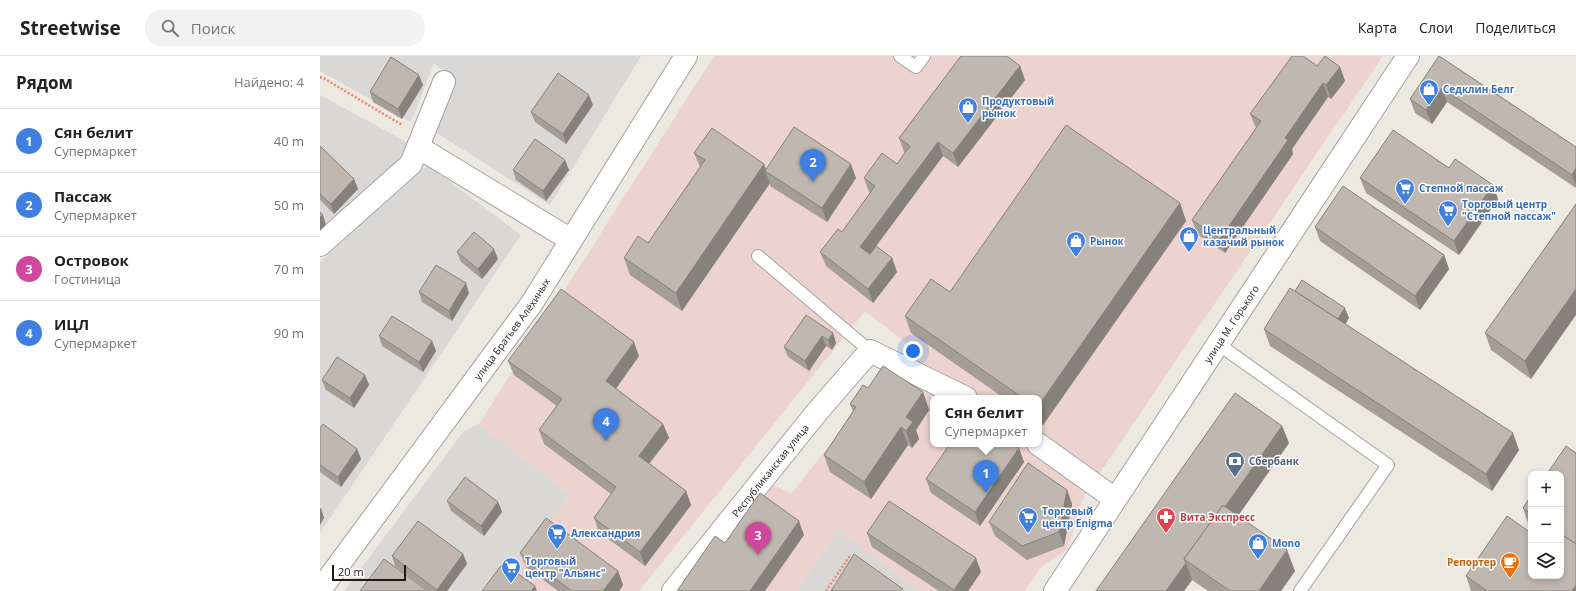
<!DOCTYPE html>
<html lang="ru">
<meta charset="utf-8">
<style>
body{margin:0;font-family:"Open Sans",sans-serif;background:#f2f2f2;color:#202124}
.controls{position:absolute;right:12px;bottom:12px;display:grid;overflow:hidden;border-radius:8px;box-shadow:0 2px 6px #0003}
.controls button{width:36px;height:36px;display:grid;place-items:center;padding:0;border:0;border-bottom:1px solid #e0e0e0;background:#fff;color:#202124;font:20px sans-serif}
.scale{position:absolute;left:12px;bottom:10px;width:74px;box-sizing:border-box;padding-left:4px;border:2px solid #1b1b1b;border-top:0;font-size:11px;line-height:14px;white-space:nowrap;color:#1b1b1b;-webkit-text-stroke:3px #fff;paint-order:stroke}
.you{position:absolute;left:593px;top:295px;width:14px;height:14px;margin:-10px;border:3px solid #fff;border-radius:50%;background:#1a73e8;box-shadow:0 0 0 6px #1a73e833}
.badge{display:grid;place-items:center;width:26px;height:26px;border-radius:50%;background:#7c3aed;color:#fff;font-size:13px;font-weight:700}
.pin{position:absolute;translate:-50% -33px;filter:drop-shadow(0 1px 2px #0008)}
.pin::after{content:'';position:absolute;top:21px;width:14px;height:12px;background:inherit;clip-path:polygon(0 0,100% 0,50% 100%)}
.popup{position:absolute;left:610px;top:339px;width:112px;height:52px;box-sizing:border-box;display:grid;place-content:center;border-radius:8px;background:#fff;filter:drop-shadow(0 1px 3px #0005);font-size:13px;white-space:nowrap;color:#757577}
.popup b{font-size:15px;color:#202124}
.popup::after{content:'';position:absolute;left:50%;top:100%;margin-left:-8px;border:8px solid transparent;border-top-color:#fff}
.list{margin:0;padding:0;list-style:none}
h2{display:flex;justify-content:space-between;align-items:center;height:52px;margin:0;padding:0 16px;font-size:17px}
h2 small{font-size:13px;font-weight:400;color:#757577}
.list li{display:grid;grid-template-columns:26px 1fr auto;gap:12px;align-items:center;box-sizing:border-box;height:64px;padding:0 16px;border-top:1px solid #e0e0e0}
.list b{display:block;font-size:15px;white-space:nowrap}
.list p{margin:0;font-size:13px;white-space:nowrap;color:#757577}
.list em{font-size:13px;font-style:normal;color:#757577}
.icon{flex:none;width:22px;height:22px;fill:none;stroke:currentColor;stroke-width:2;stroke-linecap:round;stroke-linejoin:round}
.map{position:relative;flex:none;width:1256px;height:535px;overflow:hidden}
header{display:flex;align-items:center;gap:24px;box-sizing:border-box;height:56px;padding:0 20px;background:#fff;border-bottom:1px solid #e0e0e0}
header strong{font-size:19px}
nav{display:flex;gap:22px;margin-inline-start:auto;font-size:14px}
.search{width:280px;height:36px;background:#f2f2f2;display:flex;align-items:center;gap:10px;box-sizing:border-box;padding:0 14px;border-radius:16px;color:#757577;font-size:15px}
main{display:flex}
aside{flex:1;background:#fff}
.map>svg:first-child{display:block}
.residential{fill:#d9d8d7}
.commercial{fill:#edd3cf;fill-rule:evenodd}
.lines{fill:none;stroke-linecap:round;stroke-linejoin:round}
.lane-casing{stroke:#a2a2a2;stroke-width:14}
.street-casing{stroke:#a2a2a2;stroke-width:24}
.path{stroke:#f2856b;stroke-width:2.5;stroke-dasharray:2 2;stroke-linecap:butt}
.lane{stroke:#fff;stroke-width:12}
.street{stroke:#fff;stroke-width:22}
.wall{fill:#a59e97}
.shaded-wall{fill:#86817b}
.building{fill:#c0b8b0;stroke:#86817b}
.labels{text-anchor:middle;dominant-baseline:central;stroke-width:3;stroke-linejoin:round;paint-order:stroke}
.shop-label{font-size:10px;font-weight:bold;fill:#366cbe;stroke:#fff;text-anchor:start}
.street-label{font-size:10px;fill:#1b1b1b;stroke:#fff}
.service-label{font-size:10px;font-weight:bold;fill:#4e5e75;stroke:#fff;text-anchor:start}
.health-label{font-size:10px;font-weight:bold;fill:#be3a42;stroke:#fff;text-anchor:start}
.food-label{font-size:10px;font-weight:bold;fill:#c56008;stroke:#fff;text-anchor:end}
</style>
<header>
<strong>Streetwise</strong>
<div class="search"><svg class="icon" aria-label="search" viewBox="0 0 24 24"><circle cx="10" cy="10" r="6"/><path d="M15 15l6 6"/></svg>Поиск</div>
<nav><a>Карта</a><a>Слои</a><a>Поделиться</a></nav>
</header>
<main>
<aside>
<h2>Рядом<small>Найдено: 4</small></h2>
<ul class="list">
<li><span class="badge" style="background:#3f7fe0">1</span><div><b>Сян белит</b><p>Супермаркет</p></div><em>40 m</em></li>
<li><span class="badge" style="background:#3f7fe0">2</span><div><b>Пассаж</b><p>Супермаркет</p></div><em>50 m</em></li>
<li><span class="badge" style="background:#d1479c">3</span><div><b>Островок</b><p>Гостиница</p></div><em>70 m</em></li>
<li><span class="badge" style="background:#3f7fe0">4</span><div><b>ИЦЛ</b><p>Супермаркет</p></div><em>90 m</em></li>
</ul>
</aside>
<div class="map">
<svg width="1256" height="535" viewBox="0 0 1256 535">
<rect width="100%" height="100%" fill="#ece9e0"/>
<g class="residential">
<polygon points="0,0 321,0 230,149 112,74 135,25 114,7 91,66 0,15"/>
<polygon points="0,39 90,88 78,107 0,177"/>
<polygon points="108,109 201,179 0,477 0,206"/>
<polygon points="159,368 251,439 175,535 24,535 144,375"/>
<polygon points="519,473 545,493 599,535 476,535"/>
</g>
<path class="commercial" d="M394 0H1063L764 440 747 494 722 510 705 535H599L519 474 476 535H364L451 427 471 438 589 289 545 255 319 535H175L251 439 159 368ZM613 342H719V388H613Z"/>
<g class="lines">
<defs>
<g id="lane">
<polyline points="580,0 596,11 604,0"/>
<polyline points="438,200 550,295"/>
<polyline points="898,288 1068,409 980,535"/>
</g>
<g id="street">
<polyline points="98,91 251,184"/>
<polyline points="0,189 91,108 124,26"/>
<polyline points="718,388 795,443"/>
<path id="s1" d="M0 534 212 247 366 0"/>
<path id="s2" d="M353 535 497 356 550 295 646 342"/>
<path id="s3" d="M735 535 1088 0"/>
</g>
</defs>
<use href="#lane" class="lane-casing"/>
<use href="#street" class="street-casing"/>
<g class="path">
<polyline points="0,21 5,23 82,69"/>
<polyline points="506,535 529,501 534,504"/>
</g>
<use href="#lane" class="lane"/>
<use href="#street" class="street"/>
</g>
<g class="wall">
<polygon points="1119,0 1256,91 1256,132 1127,46 1112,68 1095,57 1090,43"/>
<polygon points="700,10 705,24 638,111 623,100 556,190 572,202 577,216 553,247 506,210 500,196 522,176 550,137 549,136 544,122 577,108 585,96 584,96 579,82"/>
<polygon points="1020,11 1025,25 1011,43 1008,41 972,93 973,98 905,197 877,178 872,164 936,72 930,58"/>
<polygon points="103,29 82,63 53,46 50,36"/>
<polygon points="273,49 246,88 215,66 211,56"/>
<polygon points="0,90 34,123 38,133 14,158 0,144"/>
<polygon points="374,97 444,108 446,114 536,122 507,166 450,130 450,127 362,255 310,219 304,202 328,187 380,111"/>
<polygon points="245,104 249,114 226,145 196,124 193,114"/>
<polygon points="1129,112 1173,129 1178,143 1139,199 1046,137 1040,122"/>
<polygon points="860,147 866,165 723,369 719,366 719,342 684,342 591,277 585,260"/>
<polygon points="1256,148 1211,323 1171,294 1165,277"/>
<polygon points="995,171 1124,199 1129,213 1100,254 1000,185"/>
<polygon points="137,196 178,203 162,223 141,206"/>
<polygon points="975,235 1029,262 1025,268 1199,394 1172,435 950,290 944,273"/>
<polygon points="99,236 149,237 132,265 102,246"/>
<polygon points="513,277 516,287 512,294 506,290 489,315 468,301 464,291"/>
<polygon points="59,280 112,285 116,295 103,316 62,290"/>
<polygon points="319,300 296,333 343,368 349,382 329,408 366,435 371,449 325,510 279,476 274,462 291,438 224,388 219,374 237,350 194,319 188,305"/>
<polygon points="45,319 49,329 34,352 6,334 2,324"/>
<polygon points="548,332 603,336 609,354 596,374 599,383 592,392 588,389 551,443 510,416 504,399 533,356 530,348"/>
<polygon points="962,370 969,387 918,460 975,515 961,535 888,535 872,524 864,535 776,535"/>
<polygon points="0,372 37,393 41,403 21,431 0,416"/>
<polygon points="704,406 660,470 611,437 606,423"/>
<polygon points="747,434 752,448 744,490 707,504 675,480 669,466"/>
<polygon points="1211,440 1211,469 1208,467 1203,452"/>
<polygon points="127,445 178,446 182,456 164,480 131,455"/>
<polygon points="547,477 661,516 648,535 619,535 552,491"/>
<polygon points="200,497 298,515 303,529 299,535 238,535 206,511"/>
<polygon points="143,498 147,508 127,535 109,535 75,510 72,500"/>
<polygon points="1146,520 1211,520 1256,535 1151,535"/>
</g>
<g class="shaded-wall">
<polygon points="700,10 705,24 638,111 633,97"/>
<polygon points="1020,11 1025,25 1011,43 1006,29"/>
<polygon points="99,19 103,29 82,63 78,53"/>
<polygon points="1003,27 1008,41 972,93 973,98 905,197 900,183 965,82"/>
<polygon points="1122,32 1127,46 1112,68 1106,54"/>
<polygon points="269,39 273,49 246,88 243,78"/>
<polygon points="618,86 623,100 545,205 540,191"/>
<polygon points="245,104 249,114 226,145 223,135"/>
<polygon points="444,108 447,117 445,115 450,127 362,255 356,237"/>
<polygon points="531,108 536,122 507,166 502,152"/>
<polygon points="1256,112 1256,130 1252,119"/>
<polygon points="34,123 38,133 14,158 11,148"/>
<polygon points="1173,129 1178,143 1139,199 1134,185"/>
<polygon points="860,147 866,165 723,369 719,358 719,349"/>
<polygon points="3,159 6,169 0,175 0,162"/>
<polygon points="174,193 178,203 162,223 158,213"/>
<polygon points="1124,199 1129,213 1100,254 1095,240"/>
<polygon points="572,202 577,216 553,247 548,233"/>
<polygon points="146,227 149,237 132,265 129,255"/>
<polygon points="1256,233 1256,259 1211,323 1205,305"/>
<polygon points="1025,252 1029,262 1020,277 1016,266"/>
<polygon points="513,277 516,287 512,294 508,284"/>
<polygon points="502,280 506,290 489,315 485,305"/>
<polygon points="112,285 116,295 103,316 99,306"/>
<polygon points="314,286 319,300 291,339 286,325"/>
<polygon points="45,319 49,329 34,352 30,342"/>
<polygon points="603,336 609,354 596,374 599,383 592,392 586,375 586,361"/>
<polygon points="343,368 349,382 324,414 319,400"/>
<polygon points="962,370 969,387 880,514 867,505"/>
<polygon points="581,371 588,389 551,443 544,426"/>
<polygon points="1193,377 1199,394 1172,435 1166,418"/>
<polygon points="699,392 704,406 660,470 655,456"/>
<polygon points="37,393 41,403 21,431 18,421"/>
<polygon points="747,434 752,448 744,490 739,476"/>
<polygon points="366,435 371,449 325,510 320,496"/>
<polygon points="178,446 182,456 164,480 161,470"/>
<polygon points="1,452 4,462 0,469 0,453"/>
<polygon points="479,465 484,479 445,535 430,535"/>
<polygon points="967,494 975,515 961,535 939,535"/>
<polygon points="143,498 147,508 127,535 117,535 117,534"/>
<polygon points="656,502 661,516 648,535 634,535 634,534"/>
<polygon points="866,507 872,524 864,535 846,535"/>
<polygon points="298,515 303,529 299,535 283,535"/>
<polygon points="1256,529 1256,535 1252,535"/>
<polygon points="215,530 217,535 211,535"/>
</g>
<g class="building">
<polygon points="641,0 687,0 700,10 633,97 618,86 540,191 550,198 556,190 572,202 548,233 500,196 518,173 522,176 555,130 544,122 562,97 577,108 590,90 579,82"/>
<polygon points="972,0 983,0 997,10 1005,0 1020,11 1006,29 1003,27 965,82 968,84 900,183 872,164 941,65 930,58"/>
<polygon points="1119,0 1256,91 1256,112 1252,119 1122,32 1106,54 1090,43"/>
<polygon points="71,1 99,19 78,53 50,36"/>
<polygon points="238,17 269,39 243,78 211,56"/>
<polygon points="746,69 860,147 719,349 719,342 703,342 585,260 611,223 630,236"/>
<polygon points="474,71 531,108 502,152 445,115"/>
<polygon points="392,72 444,108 356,237 304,202 318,180 328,187 385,104 374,97"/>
<polygon points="1073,74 1129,112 1135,103 1173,129 1134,185 1040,122"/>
<polygon points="215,83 245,104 223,135 193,114"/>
<polygon points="0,90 34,123 11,148 0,138"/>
<polygon points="1023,130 1124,199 1095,240 995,171"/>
<polygon points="1256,148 1256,233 1205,305 1165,277"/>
<polygon points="0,156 3,159 0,162"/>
<polygon points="154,176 174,193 158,213 137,196"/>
<polygon points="116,209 146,227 129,255 99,236"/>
<polygon points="982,224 1025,252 1018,263 975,235"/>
<polygon points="970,232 1193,377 1166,418 944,273"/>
<polygon points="241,233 314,286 286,325 343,368 319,400 366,435 320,496 274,462 296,431 219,374 242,343 188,305"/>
<polygon points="486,259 513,277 508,284 502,280 485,305 464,291"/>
<polygon points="72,260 112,285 99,306 59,280"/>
<polygon points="17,301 45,319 30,342 2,324"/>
<polygon points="563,310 603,336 586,361 593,366 586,375 581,371 544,426 504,399 536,351 530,348 543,329 548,332"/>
<polygon points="915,337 962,370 905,451 903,449 864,503 866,507 846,535 776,535"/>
<polygon points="3,368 37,393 18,421 0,409 0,372"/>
<polygon points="630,388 692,388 699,392 655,456 606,423"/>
<polygon points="1246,390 1256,397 1256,488 1241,478 1241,418 1227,418"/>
<polygon points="708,407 747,434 739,476 702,490 669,466"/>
<polygon points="145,421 178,446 161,470 127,445"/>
<polygon points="440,437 479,465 430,535 357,535 395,480 405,487"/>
<polygon points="1211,440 1211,458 1203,452"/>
<polygon points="569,445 656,502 634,534 547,477"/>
<polygon points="903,449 967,494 939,535 910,535 864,503"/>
<polygon points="1187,460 1211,477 1211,520 1241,520 1241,478 1256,488 1256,529 1252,535 1167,535 1146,520"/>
<polygon points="226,462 298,515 283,535 252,535 200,497"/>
<polygon points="98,465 143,498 117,534 72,500"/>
<polygon points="534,498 583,533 581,535 511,535"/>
<polygon points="64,503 108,535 40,535"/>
<polygon points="183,507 215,530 211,535 162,535"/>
</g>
<defs>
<symbol id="shop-pin" viewBox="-11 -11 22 30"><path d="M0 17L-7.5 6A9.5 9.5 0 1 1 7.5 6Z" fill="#3f7fe0" stroke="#fff"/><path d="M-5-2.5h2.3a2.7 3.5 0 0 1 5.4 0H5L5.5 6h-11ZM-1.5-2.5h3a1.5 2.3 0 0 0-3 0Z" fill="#fff"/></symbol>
<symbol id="supermarket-pin" viewBox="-11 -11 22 30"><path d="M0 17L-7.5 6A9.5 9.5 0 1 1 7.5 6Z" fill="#3f7fe0" stroke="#fff"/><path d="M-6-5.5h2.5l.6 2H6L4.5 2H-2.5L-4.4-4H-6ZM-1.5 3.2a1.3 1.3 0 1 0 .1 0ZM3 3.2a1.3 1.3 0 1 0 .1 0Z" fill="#fff"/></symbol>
<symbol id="bank-pin" viewBox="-11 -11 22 30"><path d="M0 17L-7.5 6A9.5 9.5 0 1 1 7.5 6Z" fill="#5c6f8a" stroke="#fff"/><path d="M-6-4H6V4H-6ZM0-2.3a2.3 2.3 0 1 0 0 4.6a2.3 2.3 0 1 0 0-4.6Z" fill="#fff"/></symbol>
<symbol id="pharmacy-pin" viewBox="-11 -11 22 30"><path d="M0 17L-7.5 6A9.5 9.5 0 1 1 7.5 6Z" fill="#e0444e" stroke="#fff"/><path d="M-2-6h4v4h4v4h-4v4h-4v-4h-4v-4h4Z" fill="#fff"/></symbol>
<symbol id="cafe-pin" viewBox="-11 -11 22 30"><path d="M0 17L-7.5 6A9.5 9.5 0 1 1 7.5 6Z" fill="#e8710a" stroke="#fff"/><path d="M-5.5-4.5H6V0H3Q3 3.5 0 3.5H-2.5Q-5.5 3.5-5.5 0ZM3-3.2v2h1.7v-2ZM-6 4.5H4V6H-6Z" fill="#fff"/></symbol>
</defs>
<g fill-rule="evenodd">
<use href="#shop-pin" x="1098" y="22" width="22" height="30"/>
<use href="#shop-pin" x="637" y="40" width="22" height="30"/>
<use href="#supermarket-pin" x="1074" y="121" width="22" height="30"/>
<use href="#supermarket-pin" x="1117" y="143" width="22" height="30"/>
<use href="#shop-pin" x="858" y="169" width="22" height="30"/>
<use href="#shop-pin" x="745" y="174" width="22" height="30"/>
<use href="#bank-pin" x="904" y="394" width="22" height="30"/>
<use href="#supermarket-pin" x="697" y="450" width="22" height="30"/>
<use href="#pharmacy-pin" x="835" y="450" width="22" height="30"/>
<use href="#supermarket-pin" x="226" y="466" width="22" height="30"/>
<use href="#shop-pin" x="927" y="476" width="22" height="30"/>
<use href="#cafe-pin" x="1179" y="495" width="22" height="30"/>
<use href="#supermarket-pin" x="180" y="500" width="22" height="30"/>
</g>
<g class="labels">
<g class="shop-label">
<text x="1123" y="33">Седклин Белг</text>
<text x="662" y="45">Продуктовый<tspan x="662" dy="12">рынок</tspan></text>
<text x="1099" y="132">Степной пассаж</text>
<text x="1142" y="148">Торговый центр<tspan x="1142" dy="12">"Степной пассаж"</tspan></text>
<text x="883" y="174">Центральный<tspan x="883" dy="12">казачий рынок</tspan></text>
<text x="770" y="185">Рынок</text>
<text x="722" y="455">Торговый<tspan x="722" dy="12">центр Enigma</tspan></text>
<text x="251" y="477">Александрия</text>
<text x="952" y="487">Mono</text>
<text x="205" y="505">Торговый<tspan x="205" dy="12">центр "Альянс"</tspan></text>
</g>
<g class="street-label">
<text stroke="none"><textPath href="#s3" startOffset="320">улица М. Горького</textPath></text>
<text stroke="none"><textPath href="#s1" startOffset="324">улица Братьев Алёхиных</textPath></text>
<text stroke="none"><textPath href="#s2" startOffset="155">Республиканская улица</textPath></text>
</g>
<g class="service-label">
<text x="929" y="405">Сбербанк</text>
</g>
<g class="health-label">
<text x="860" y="461">Вита Экспресс</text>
</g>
<g class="food-label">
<text x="1176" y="506">Репортер</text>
</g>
</g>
</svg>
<div class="controls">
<button>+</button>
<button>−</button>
<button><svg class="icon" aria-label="layers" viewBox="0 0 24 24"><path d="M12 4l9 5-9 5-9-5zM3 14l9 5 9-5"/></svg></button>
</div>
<div class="scale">20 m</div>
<div class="you"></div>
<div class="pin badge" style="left:666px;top:437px;background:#3f7fe0">1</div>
<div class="popup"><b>Сян белит</b>Супермаркет</div>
<div class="pin badge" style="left:493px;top:126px;background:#3f7fe0">2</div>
<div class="pin badge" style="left:438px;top:499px;background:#d1479c">3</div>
<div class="pin badge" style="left:286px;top:385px;background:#3f7fe0">4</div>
</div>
</main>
